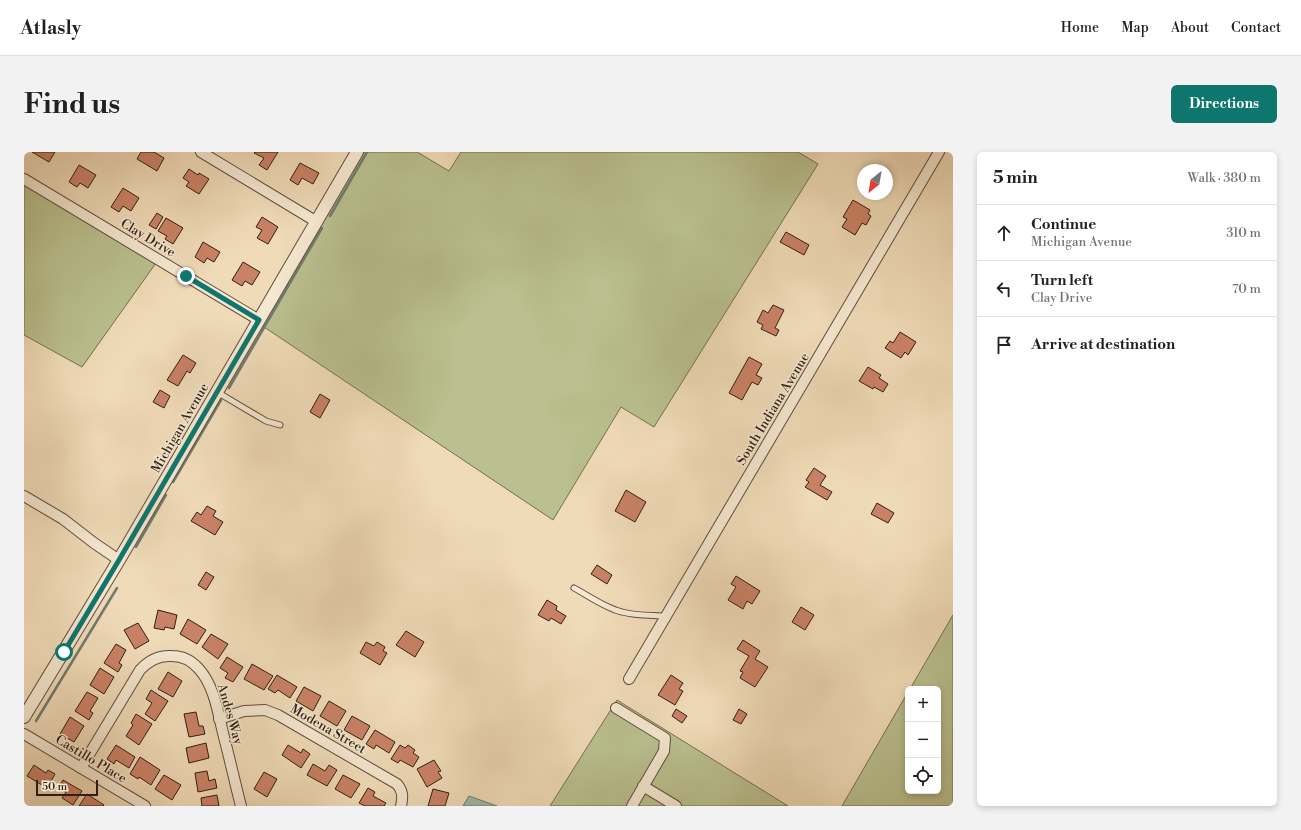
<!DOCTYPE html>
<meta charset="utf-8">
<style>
body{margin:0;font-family:"Libre Bodoni",serif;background:#f2f2f2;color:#202124}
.controls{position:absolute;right:12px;bottom:12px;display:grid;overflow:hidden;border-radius:6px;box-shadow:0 2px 6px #0003}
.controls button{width:36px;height:36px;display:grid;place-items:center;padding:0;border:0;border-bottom:1px solid #e0e0e0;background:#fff;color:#202124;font:20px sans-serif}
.compass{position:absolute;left:833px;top:12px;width:36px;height:36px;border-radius:50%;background:#fff;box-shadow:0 2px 6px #0003;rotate:211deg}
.scale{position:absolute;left:12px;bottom:10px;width:62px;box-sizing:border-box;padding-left:4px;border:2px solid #311e14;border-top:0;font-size:11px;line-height:14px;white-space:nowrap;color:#311e14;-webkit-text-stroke:3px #f5e8d1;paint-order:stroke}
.stop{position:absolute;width:12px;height:12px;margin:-9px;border:3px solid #0f766e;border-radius:50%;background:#fff}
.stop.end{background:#0f766e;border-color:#fff;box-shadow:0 1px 4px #0008}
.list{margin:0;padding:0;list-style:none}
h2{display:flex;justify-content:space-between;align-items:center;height:52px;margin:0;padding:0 16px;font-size:17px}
h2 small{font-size:13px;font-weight:400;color:#757577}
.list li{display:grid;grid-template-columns:26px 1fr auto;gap:12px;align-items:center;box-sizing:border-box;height:56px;padding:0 16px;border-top:1px solid #e0e0e0}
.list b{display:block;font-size:15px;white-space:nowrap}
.list p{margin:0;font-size:13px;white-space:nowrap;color:#757577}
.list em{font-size:13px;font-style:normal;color:#757577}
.icon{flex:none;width:22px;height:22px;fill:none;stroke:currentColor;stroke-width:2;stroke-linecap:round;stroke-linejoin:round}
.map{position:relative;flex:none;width:929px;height:654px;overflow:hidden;border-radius:6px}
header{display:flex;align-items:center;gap:24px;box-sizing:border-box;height:56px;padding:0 20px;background:#fff;border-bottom:1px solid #e0e0e0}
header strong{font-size:19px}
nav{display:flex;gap:22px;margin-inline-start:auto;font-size:14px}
.intro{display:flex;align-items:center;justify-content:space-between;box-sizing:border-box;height:96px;padding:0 24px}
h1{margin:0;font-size:28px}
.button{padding:10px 18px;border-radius:6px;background:#0f766e;color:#fff;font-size:14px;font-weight:700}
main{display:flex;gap:24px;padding:0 24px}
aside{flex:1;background:#fff;border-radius:6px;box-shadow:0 2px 6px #0003}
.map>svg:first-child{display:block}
.green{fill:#bac08f;stroke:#766f52}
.water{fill:#9abbac;stroke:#707c6f}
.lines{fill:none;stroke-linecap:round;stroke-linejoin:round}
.stream{stroke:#707c6f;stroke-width:2.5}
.building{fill:#ca8266;stroke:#311e14}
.service-casing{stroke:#614d3d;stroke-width:7}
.minor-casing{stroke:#614d3d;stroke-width:12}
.tertiary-casing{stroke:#614d3d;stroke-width:14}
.service{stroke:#f5e8d1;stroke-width:5}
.minor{stroke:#f5e8d1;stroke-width:10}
.tertiary{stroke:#f5e8d1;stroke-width:12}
.route{stroke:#0f766e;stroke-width:5}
.labels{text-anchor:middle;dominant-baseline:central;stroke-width:3;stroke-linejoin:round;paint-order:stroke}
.street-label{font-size:13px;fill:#311e14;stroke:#f5e8d1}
</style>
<header>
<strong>Atlasly</strong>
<nav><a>Home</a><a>Map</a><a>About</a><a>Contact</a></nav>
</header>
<div class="intro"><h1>Find us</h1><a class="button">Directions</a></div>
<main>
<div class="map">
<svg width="929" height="654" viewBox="0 0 929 654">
<rect width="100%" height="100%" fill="#f0dbb8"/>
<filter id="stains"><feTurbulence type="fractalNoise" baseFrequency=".005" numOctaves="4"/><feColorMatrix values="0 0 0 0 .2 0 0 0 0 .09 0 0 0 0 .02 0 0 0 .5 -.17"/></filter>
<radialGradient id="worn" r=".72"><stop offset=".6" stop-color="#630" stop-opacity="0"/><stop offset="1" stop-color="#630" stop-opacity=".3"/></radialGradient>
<g class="green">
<polygon points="338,0 393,0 425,19 437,0 774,0 794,12 630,275 597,255 529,368 237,173"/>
<polygon points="0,32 132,111 58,215 0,183"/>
<polygon points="929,463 929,654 818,654 884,540 884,639 914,639 914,537 886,537"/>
<polygon points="593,548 764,654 526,654"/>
</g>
<polygon class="water" points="445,644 473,654 439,654"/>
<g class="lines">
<g class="stream">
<polyline points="306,64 343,0"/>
<polyline points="205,236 298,76"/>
<polyline points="149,330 197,248"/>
<polyline points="112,395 142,343"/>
<polyline points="12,569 93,436"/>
</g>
</g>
<g class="building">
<polygon points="8,0 31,0 25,10"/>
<polygon points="117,0 130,0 140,6 133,19 113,7"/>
<polygon points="231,0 254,0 243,18 235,13 240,6 230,1"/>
<polygon points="276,11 295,21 289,32 278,26 274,33 266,28"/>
<polygon points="55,13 72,23 64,36 56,31 53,35 45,30"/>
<polygon points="165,17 174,23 175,21 185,27 175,42 162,34 165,30 159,26"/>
<polygon points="99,36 115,46 107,59 99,54 95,60 87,55"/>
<polygon points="829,48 846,58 844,62 847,64 842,73 838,71 831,83 818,75 823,67 819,65"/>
<polygon points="133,61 139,65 132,77 125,73"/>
<polygon points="238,65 254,75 244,92 233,86 238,78 232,75"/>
<polygon points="142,66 159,76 149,92 141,87 143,84 134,79"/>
<polygon points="762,80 785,93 780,103 756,90"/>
<polygon points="179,90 196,100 190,110 183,106 180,111 171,105"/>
<polygon points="219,110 236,120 228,133 221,129 218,134 208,128"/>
<polygon points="749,153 760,158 751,176 755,178 752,184 737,177 739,173 733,170 739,158 744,161"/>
<polygon points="876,180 892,190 884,203 881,200 877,206 861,196 866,189 869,191"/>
<polygon points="159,203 172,211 166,221 163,219 154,234 143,228"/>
<polygon points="725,205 738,212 732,223 738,226 734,233 728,230 718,248 705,241"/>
<polygon points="844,215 857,223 855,226 864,232 859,240 850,235 849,237 835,229"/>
<polygon points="136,238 146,244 140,256 129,250"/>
<polygon points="296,242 306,248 296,266 286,260"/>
<polygon points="790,316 802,324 796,333 808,340 803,348 781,335 785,330 782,328"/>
<polygon points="602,338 622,350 611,370 591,359"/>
<polygon points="853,351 870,361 864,371 847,362"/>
<polygon points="183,354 192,359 189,364 199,370 191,383 167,369 173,360 177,363"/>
<polygon points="573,413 588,423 583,432 567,422"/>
<polygon points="182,420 190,425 182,438 174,433"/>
<polygon points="712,424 736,439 728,452 723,449 719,457 704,448 712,435 707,432"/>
<polygon points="523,448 533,454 532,458 542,464 537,472 527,466 525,469 514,463"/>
<polygon points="777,455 790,463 781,478 768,470"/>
<polygon points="134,458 153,463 150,477 141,475 140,478 130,476"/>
<polygon points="164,467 182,478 173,492 156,482"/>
<polygon points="114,471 125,489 111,497 100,478"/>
<polygon points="382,479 400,490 391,505 372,493"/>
<polygon points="187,482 204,492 194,507 178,495"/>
<polygon points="719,488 736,499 731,507 744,515 731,535 716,526 719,520 716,519 725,504 713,497"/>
<polygon points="342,490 350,494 353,490 361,495 359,499 363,501 356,513 336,501"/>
<polygon points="92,492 102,498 95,511 98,513 94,520 80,511"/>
<polygon points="203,505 219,515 209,530 201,526 204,521 196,516"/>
<polygon points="228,512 249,524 240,538 220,527"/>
<polygon points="76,516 90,525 80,542 66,533"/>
<polygon points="144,520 158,529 149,545 134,537"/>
<polygon points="253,523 273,535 266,546 254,538 251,541 244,537"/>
<polygon points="647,523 659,531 655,537 659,539 651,553 634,543"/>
<polygon points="280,535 297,544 289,559 272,549"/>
<polygon points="127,538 144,549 131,569 121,562 128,551 122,547"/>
<polygon points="63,540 74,546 66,559 69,561 65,568 51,559"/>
<polygon points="305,549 322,559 313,574 296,564"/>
<polygon points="652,557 663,564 658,571 648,564"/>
<polygon points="715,557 723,562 717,572 709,568"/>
<polygon points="172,560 175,574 179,574 181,582 165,585 160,562"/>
<polygon points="112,562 128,572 115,593 102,584 109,573 107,571"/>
<polygon points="328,564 346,574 338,588 320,578"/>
<polygon points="46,565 60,574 50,590 36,582"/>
<polygon points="351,578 371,590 365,601 352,593 350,597 342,592"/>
<polygon points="182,591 185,606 165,611 162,596"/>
<polygon points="92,593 111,605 105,616 92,608 90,612 83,607"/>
<polygon points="264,593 277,601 279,597 286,602 277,616 258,603"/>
<polygon points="376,593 381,596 384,593 391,598 389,601 395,605 389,615 376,608 374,611 367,607"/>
<polygon points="116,605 136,618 127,633 115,625 114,627 106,622"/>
<polygon points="410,608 417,619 414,620 418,626 403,635 393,617"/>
<polygon points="289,612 301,619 305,613 313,618 303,634 283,623"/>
<polygon points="10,613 22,621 24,618 31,622 23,636 3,624"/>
<polygon points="183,619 185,629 191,627 193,636 174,640 171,621"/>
<polygon points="240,620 253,627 243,645 230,637"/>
<polygon points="140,623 157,633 148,648 131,637"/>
<polygon points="319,623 336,632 327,646 311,637"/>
<polygon points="39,628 58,639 49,653 38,646 42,640 35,635"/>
<polygon points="344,636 351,640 349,644 362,651 360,654 341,654 335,651"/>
<polygon points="409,637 425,641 421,654 404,654"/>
<polygon points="63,642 80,653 79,654 55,654"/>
<polygon points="193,643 195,654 178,654 177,646"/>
</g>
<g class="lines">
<defs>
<g id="service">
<polyline points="193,240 242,269 256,273"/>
<path d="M550 436C565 444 581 456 598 460 612 464 628 463 642 464"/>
</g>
<g id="minor">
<polyline points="177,0 293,70"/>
<polyline points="0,27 235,168"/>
<polyline points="0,344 39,367 70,391 95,408"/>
<polyline points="605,527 915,0"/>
<polyline points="592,556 641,586 640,599 608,654"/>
<path d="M195 567 220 559 241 558 254 563 373 632C379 639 379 645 377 654"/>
<polyline points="0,582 121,654"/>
<path d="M57 616 116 518C125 508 135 503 148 504 159 504 168 509 175 517 191 535 194 562 200 585 206 608 211 631 217 654"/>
<polyline points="619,634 652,654"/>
</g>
<polyline id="tertiary" points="0,565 95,408 333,0"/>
</defs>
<use href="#service" class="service-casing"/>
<use href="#minor" class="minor-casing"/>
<use href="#tertiary" class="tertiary-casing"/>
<use href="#service" class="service"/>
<use href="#minor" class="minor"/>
<use href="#tertiary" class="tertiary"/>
</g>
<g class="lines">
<polyline class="route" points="40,500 95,408 235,168 162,124"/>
</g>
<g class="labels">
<g class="street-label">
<text transform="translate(124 86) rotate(31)">Clay Drive</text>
<text transform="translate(749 257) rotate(-59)">South Indiana Avenue</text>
<text transform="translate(156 276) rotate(-60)">Michigan Avenue</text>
<text transform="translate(206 562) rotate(74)">Andes Way</text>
<text transform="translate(304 577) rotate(30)">Modena Street</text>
<text transform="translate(67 607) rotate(31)">Castillo Place</text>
</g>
</g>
<rect width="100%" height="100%" filter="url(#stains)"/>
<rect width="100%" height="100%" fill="url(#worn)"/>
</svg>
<div class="controls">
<button>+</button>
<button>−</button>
<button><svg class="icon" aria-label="locate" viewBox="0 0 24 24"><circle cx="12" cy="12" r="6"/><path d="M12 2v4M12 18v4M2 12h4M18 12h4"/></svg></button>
</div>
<svg class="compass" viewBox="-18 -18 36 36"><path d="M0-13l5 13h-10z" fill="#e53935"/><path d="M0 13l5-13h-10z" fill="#757577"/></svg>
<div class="scale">50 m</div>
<div class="stop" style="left:40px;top:500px"></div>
<div class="stop end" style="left:162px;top:124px"></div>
</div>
<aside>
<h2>5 min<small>Walk · 380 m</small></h2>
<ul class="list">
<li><svg class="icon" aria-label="ahead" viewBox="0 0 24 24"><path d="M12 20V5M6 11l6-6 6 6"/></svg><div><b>Continue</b><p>Michigan Avenue</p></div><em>310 m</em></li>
<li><svg class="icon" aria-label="left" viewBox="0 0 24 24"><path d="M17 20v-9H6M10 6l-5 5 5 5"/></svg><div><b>Turn left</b><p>Clay Drive</p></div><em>70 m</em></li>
<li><svg class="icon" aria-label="arrive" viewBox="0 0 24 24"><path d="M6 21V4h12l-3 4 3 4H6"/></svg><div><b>Arrive at destination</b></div></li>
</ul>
</aside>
</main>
